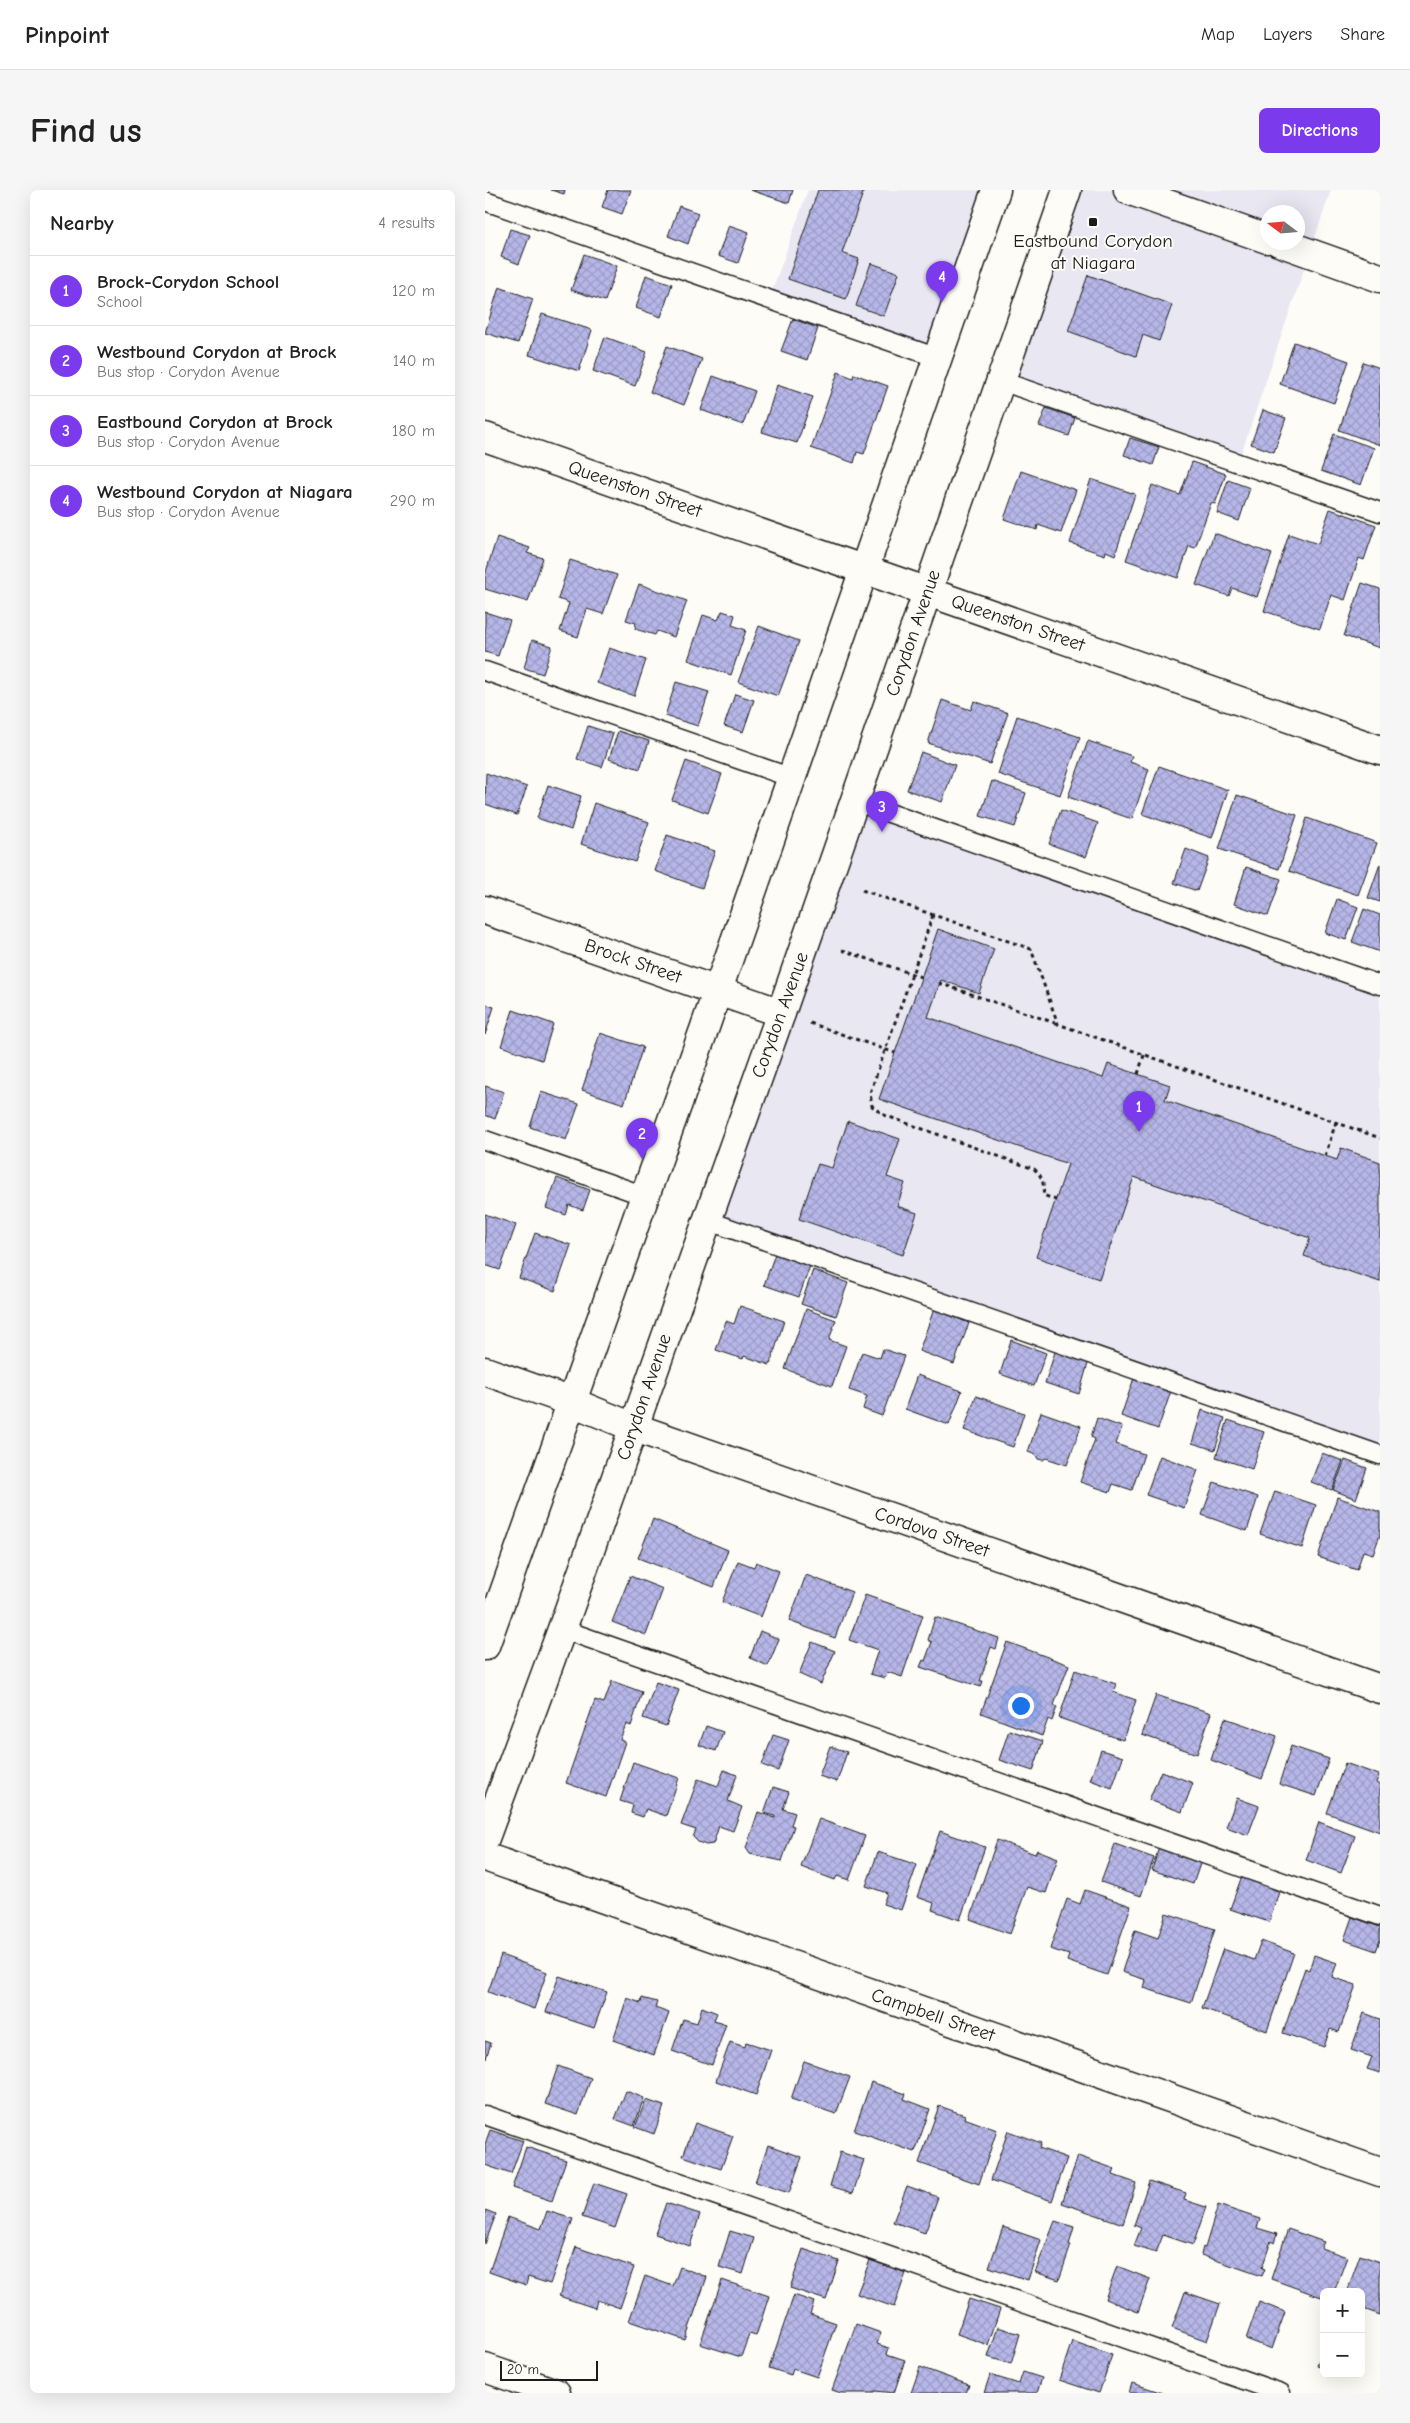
<!DOCTYPE html>
<meta charset="utf-8">
<style>
body{margin:0;font-family:"Comic Neue",sans-serif;background:#f6f6f6;color:#222}
.controls{position:absolute;right:15px;bottom:15px;display:grid;overflow:hidden;border-radius:8px;box-shadow:0 5px 20px #0002}
.controls button{width:45px;height:45px;display:grid;place-items:center;padding:0;border:0;border-bottom:1px solid #e0e0e0;background:#fff;color:#222;font:25px sans-serif}
.compass{position:absolute;left:775px;top:15px;width:45px;height:45px;border-radius:50%;background:#fff;box-shadow:0 5px 20px #0002;rotate:286deg}
.scale{position:absolute;left:15px;bottom:12px;width:98px;box-sizing:border-box;padding-left:5px;border:2px solid #1c1c1c;border-top:0;font-size:14px;line-height:18px;white-space:nowrap;color:#1c1c1c;-webkit-text-stroke:4px #fdfcf7;paint-order:stroke}
.you{position:absolute;left:535px;top:1515px;width:18px;height:18px;margin:-12px;border:4px solid #fff;border-radius:50%;background:#1a73e8;box-shadow:0 0 0 8px #1a73e833}
.badge{display:grid;place-items:center;width:32px;height:32px;border-radius:50%;background:#7c3aed;color:#fff;font-size:16px;font-weight:700}
.pin{position:absolute;translate:-50% -41px;filter:drop-shadow(0 1px 2px #0008)}
.pin::after{content:'';position:absolute;top:26px;width:18px;height:15px;background:inherit;clip-path:polygon(0 0,100% 0,50% 100%)}
.list{margin:0;padding:0;list-style:none}
h2{display:flex;justify-content:space-between;align-items:center;height:65px;margin:0;padding:0 20px;font-size:21px}
h2 small{font-size:16px;font-weight:400;color:#767676}
.list li{display:grid;grid-template-columns:32px 1fr auto;gap:15px;align-items:center;box-sizing:border-box;height:70px;padding:0 20px;border-top:1px solid #e0e0e0}
.list b{display:block;font-size:19px;white-space:nowrap}
.list p{margin:0;font-size:16px;white-space:nowrap;color:#767676}
.list em{font-size:16px;font-style:normal;color:#767676}
.map{position:relative;flex:none;width:895px;height:2203px;overflow:hidden;border-radius:8px}
header{display:flex;align-items:center;gap:30px;box-sizing:border-box;height:70px;padding:0 25px;background:#fff;border-bottom:1px solid #e0e0e0}
header strong{font-size:24px}
nav{display:flex;gap:28px;margin-inline-start:auto;font-size:18px}
.intro{display:flex;align-items:center;justify-content:space-between;box-sizing:border-box;height:120px;padding:0 30px}
h1{margin:0;font-size:35px}
.button{padding:12px 22px;border-radius:8px;background:#7c3aed;color:#fff;font-size:18px;font-weight:700}
main{display:flex;gap:30px;padding:0 30px}
aside{flex:1;background:#fff;border-radius:8px;box-shadow:0 5px 20px #0002}
.map>svg:first-child{display:block}
.built{fill:#e8e7f2;fill-rule:evenodd}
.building{fill:url(#building-cross-hatch);stroke:#1c1c1c}
.lines{fill:none;stroke-linecap:round;stroke-linejoin:round}
.service-casing{stroke:#1c1c1c;stroke-width:21}
.minor-casing{stroke:#1c1c1c;stroke-width:31}
.secondary-casing{stroke:#1c1c1c;stroke-width:31}
.path{stroke:#1c1c1c;stroke-width:3;stroke-dasharray:4 4;stroke-linecap:butt}
.service{stroke:#fdfcf7;stroke-width:18}
.minor{stroke:#fdfcf7;stroke-width:28}
.secondary{stroke:#fdfcf7;stroke-width:28}
.poi-dot{fill:#1c1c1c;stroke:#fdfcf7;stroke-width:2}
.labels{text-anchor:middle;dominant-baseline:central;stroke-width:4;stroke-linejoin:round;paint-order:stroke}
.poi-label{font-size:19px;fill:#1c1c1c;stroke:#fdfcf7}
.street-label{font-size:19px;fill:#1c1c1c;stroke:#fdfcf7}
</style>
<header>
<strong>Pinpoint</strong>
<nav><a>Map</a><a>Layers</a><a>Share</a></nav>
</header>
<div class="intro"><h1>Find us</h1><a class="button">Directions</a></div>
<main>
<aside>
<h2>Nearby<small>4 results</small></h2>
<ul class="list">
<li><span class="badge">1</span><div><b>Brock-Corydon School</b><p>School</p></div><em>120 m</em></li>
<li><span class="badge">2</span><div><b>Westbound Corydon at Brock</b><p>Bus stop · Corydon Avenue</p></div><em>140 m</em></li>
<li><span class="badge">3</span><div><b>Eastbound Corydon at Brock</b><p>Bus stop · Corydon Avenue</p></div><em>180 m</em></li>
<li><span class="badge">4</span><div><b>Westbound Corydon at Niagara</b><p>Bus stop · Corydon Avenue</p></div><em>290 m</em></li>
</ul>
</aside>
<div class="map">
<svg width="895" height="2203" viewBox="0 0 895 2203">
<defs>
<pattern id="building-cross-hatch" width="8" height="8" patternUnits="userSpaceOnUse" patternTransform="scale(1.25)"><rect width="8" height="8" fill="#b6b6e8"/><path d="M0 0l8 8M0 8l8-8" fill="none" stroke="#9c9cc6"/></pattern>
</defs>
<rect width="100%" height="100%" fill="#fdfcf7"/>
<filter id="ink" filterUnits="userSpaceOnUse"><feTurbulence type="fractalNoise" baseFrequency=".02" numOctaves="2"/><feDisplacementMap in="SourceGraphic" scale="10" xChannelSelector="R" yChannelSelector="G"/><feConvolveMatrix kernelMatrix="1 2 1 2 8 2 1 2 1" color-interpolation-filters="sRGB"/></filter>
<g filter="url(#ink)">
<g class="built">
<polygon points="323,0 511,0 453,168 284,110"/>
<path d="M582 0H846L753 273 516 191ZM782 22H812V52H782Z"/>
<polygon points="370,611 895,795 895,1265 221,1030"/>
</g>
<g class="building">
<polygon points="66,0 80,0 79,4"/>
<polygon points="123,0 146,0 137,24 117,17"/>
<polygon points="265,0 308,0 304,13"/>
<polygon points="333,0 379,0 357,63 374,69 361,109 303,89"/>
<polygon points="194,16 213,23 203,54 183,46"/>
<polygon points="244,35 264,42 253,73 233,66"/>
<polygon points="25,39 45,45 34,74 16,67"/>
<polygon points="99,64 132,76 120,111 86,100"/>
<polygon points="386,73 414,83 399,126 371,116"/>
<polygon points="161,85 187,94 176,127 151,118"/>
<polygon points="603,85 687,115 674,151 658,145 651,166 583,141"/>
<polygon points="14,97 48,109 33,153 0,143"/>
<polygon points="57,124 107,140 94,181 44,165"/>
<polygon points="308,129 333,138 322,170 296,161"/>
<polygon points="120,147 162,162 150,196 108,181"/>
<polygon points="809,152 864,171 849,213 795,194"/>
<polygon points="182,156 217,169 199,215 165,202"/>
<polygon points="878,172 895,178 895,255 854,240"/>
<polygon points="353,182 368,188 369,184 403,196 379,264 372,262 369,273 326,258"/>
<polygon points="228,186 270,201 258,235 216,220"/>
<polygon points="292,195 328,207 312,253 277,242"/>
<polygon points="561,218 590,228 584,246 554,236"/>
<polygon points="778,220 801,228 789,262 766,254"/>
<polygon points="849,244 889,258 876,295 836,281"/>
<polygon points="645,248 674,257 668,275 639,265"/>
<polygon points="707,272 741,284 730,314 726,313 710,358 704,356 693,388 641,370 667,295 695,305"/>
<polygon points="536,281 591,300 576,343 553,335 552,340 519,329"/>
<polygon points="606,289 650,304 630,365 621,361 620,365 585,353"/>
<polygon points="743,290 765,298 754,331 732,323"/>
<polygon points="845,319 891,335 879,370 874,368 860,410 846,405 835,439 779,421 804,344 833,354"/>
<polygon points="729,343 787,364 772,407 747,398 744,406 711,395"/>
<polygon points="12,347 45,358 42,363 58,368 43,412 0,399 0,385"/>
<polygon points="85,370 132,385 118,424 102,419 93,447 75,441 84,413 73,409"/>
<polygon points="877,393 895,399 895,458 859,446"/>
<polygon points="154,394 202,411 189,447 172,441 170,445 150,439 151,433 141,430"/>
<polygon points="237,421 250,425 247,435 261,440 246,485 203,470 218,425 233,430"/>
<polygon points="0,422 25,430 13,466 0,462"/>
<polygon points="274,436 314,451 293,506 253,492"/>
<polygon points="47,450 67,456 58,484 39,478"/>
<polygon points="124,458 161,470 149,506 112,493"/>
<polygon points="191,492 224,502 213,536 180,526"/>
<polygon points="250,504 269,510 258,542 239,536"/>
<polygon points="457,510 486,520 489,511 523,523 505,574 443,553"/>
<polygon points="532,526 595,547 575,605 513,584"/>
<polygon points="103,536 128,544 117,577 92,569"/>
<polygon points="133,541 164,551 155,579 124,569"/>
<polygon points="603,551 647,566 645,572 664,579 647,629 583,607"/>
<polygon points="436,562 470,575 457,612 422,600"/>
<polygon points="201,571 237,584 223,623 187,610"/>
<polygon points="674,576 743,600 727,648 657,624"/>
<polygon points="1,583 42,597 32,625 0,614"/>
<polygon points="507,591 541,603 530,637 495,626"/>
<polygon points="63,595 96,606 86,640 52,628"/>
<polygon points="752,605 812,625 794,679 734,659"/>
<polygon points="109,613 164,632 150,672 96,654"/>
<polygon points="576,620 613,633 601,667 564,654"/>
<polygon points="822,628 892,653 873,705 804,681"/>
<polygon points="182,645 230,661 217,698 170,681"/>
<polygon points="701,659 724,668 712,701 689,693"/>
<polygon points="895,674 895,712 883,708"/>
<polygon points="761,677 796,689 783,726 749,714"/>
<polygon points="852,709 873,717 861,750 840,743"/>
<polygon points="879,719 895,725 895,762 867,752"/>
<polygon points="453,739 509,759 494,803 456,790 443,827 618,888 623,874 685,895 680,910 852,970 856,958 895,972 895,1092 819,1066 825,1048 649,987 614,1089 551,1067 583,974 394,909"/>
<polygon points="0,814 9,817 0,845"/>
<polygon points="28,820 68,834 57,870 16,856"/>
<polygon points="115,843 158,857 139,914 97,900"/>
<polygon points="0,896 19,902 10,929 0,925"/>
<polygon points="56,902 94,914 81,950 45,937"/>
<polygon points="363,931 415,949 402,987 420,993 412,1016 432,1023 418,1065 314,1029 333,974 347,978"/>
<polygon points="72,988 105,1000 98,1020 84,1015 81,1025 61,1018"/>
<polygon points="0,1024 31,1035 15,1080 0,1075"/>
<polygon points="50,1043 86,1055 70,1101 34,1088"/>
<polygon points="291,1061 326,1073 314,1107 279,1095"/>
<polygon points="328,1080 363,1093 351,1126 316,1114"/>
<polygon points="255,1116 299,1131 285,1175 259,1166 258,1169 231,1160 241,1131 249,1134"/>
<polygon points="321,1119 351,1130 344,1150 361,1156 347,1196 300,1179"/>
<polygon points="449,1119 484,1133 469,1174 434,1161"/>
<polygon points="526,1150 561,1163 549,1196 515,1184"/>
<polygon points="398,1159 419,1166 397,1226 378,1219 382,1206 364,1200 377,1162 395,1168"/>
<polygon points="571,1159 604,1170 594,1204 560,1193"/>
<polygon points="432,1185 477,1201 464,1235 420,1219"/>
<polygon points="649,1188 686,1201 673,1239 636,1226"/>
<polygon points="491,1206 539,1223 528,1257 479,1240"/>
<polygon points="717,1220 740,1228 730,1260 707,1253"/>
<polygon points="556,1222 596,1236 582,1275 561,1268 558,1270 553,1269 551,1265 543,1262"/>
<polygon points="612,1228 637,1237 631,1254 659,1264 647,1300 628,1294 625,1302 595,1292 610,1249 606,1247"/>
<polygon points="743,1230 779,1242 767,1279 731,1267"/>
<polygon points="837,1263 858,1271 847,1300 826,1292"/>
<polygon points="675,1266 713,1280 699,1318 661,1305"/>
<polygon points="860,1270 882,1278 871,1309 848,1300"/>
<polygon points="729,1292 773,1307 762,1341 717,1325"/>
<polygon points="790,1301 831,1315 817,1358 775,1344"/>
<polygon points="852,1307 895,1322 895,1345 888,1364 878,1361 872,1380 833,1367"/>
<polygon points="168,1329 243,1360 229,1397 153,1368"/>
<polygon points="253,1371 269,1377 271,1372 294,1381 276,1427 237,1412"/>
<polygon points="321,1385 367,1402 350,1448 304,1431"/>
<polygon points="145,1386 178,1399 161,1445 127,1432"/>
<polygon points="380,1405 438,1425 417,1487 402,1482 400,1488 385,1484 393,1460 364,1450"/>
<polygon points="450,1427 514,1448 511,1459 506,1457 495,1491 498,1491 496,1497 435,1477 438,1470 440,1471 447,1452 443,1450"/>
<polygon points="275,1441 294,1449 283,1476 265,1468"/>
<polygon points="327,1452 350,1461 336,1494 314,1484"/>
<polygon points="522,1452 584,1475 569,1515 572,1517 567,1531 563,1529 557,1546 496,1523"/>
<polygon points="590,1480 631,1494 628,1502 651,1510 638,1550 574,1528"/>
<polygon points="127,1491 157,1502 146,1536 141,1534 135,1550 140,1552 121,1607 81,1593 110,1510 119,1513"/>
<polygon points="171,1492 194,1500 181,1536 158,1528"/>
<polygon points="671,1505 726,1523 712,1564 657,1545"/>
<polygon points="740,1528 792,1546 777,1589 726,1570"/>
<polygon points="221,1536 238,1542 231,1561 214,1555"/>
<polygon points="524,1540 558,1551 548,1581 514,1570"/>
<polygon points="288,1545 304,1550 293,1581 277,1575"/>
<polygon points="345,1556 362,1562 352,1592 334,1586"/>
<polygon points="806,1556 844,1569 831,1606 794,1594"/>
<polygon points="616,1560 638,1567 627,1598 605,1590"/>
<polygon points="148,1572 194,1588 181,1626 161,1619 158,1627 146,1623 148,1615 135,1611"/>
<polygon points="860,1573 894,1585 891,1593 895,1595 895,1642 842,1623"/>
<polygon points="239,1580 252,1585 243,1611 257,1617 248,1641 234,1636 228,1654 221,1655 213,1652 208,1647 211,1640 196,1635 213,1589 233,1596"/>
<polygon points="676,1581 708,1593 697,1622 664,1610"/>
<polygon points="288,1597 304,1602 298,1619 310,1623 306,1635 309,1636 297,1671 265,1664 261,1658 273,1622 290,1628 290,1626 279,1623"/>
<polygon points="752,1608 774,1616 763,1645 741,1637"/>
<polygon points="334,1629 380,1646 364,1690 352,1686 350,1690 316,1677"/>
<polygon points="834,1632 870,1646 856,1683 821,1670"/>
<polygon points="455,1641 500,1657 475,1730 447,1720 449,1713 432,1707"/>
<polygon points="512,1650 550,1664 552,1660 573,1668 561,1703 542,1697 525,1744 485,1729"/>
<polygon points="630,1654 669,1668 656,1706 616,1692"/>
<polygon points="674,1657 716,1671 708,1694 667,1680"/>
<polygon points="393,1662 432,1675 416,1720 398,1714 402,1703 381,1696"/>
<polygon points="758,1683 796,1696 784,1732 745,1719"/>
<polygon points="600,1700 646,1716 622,1785 582,1771 584,1765 565,1759 582,1709 595,1714"/>
<polygon points="681,1723 730,1739 706,1813 659,1798 661,1790 637,1782 650,1740 673,1748"/>
<polygon points="867,1727 895,1737 895,1750 891,1761 859,1750"/>
<polygon points="776,1751 809,1763 782,1841 717,1818 738,1759 769,1770"/>
<polygon points="16,1765 62,1782 49,1819 3,1802"/>
<polygon points="829,1765 852,1773 847,1787 871,1795 854,1842 845,1839 839,1857 798,1843 820,1778 824,1780"/>
<polygon points="74,1786 122,1802 109,1838 61,1822"/>
<polygon points="142,1808 156,1813 157,1808 172,1812 170,1818 184,1823 169,1865 128,1850"/>
<polygon points="217,1817 232,1823 229,1830 241,1834 227,1875 187,1861 198,1829 212,1833"/>
<polygon points="879,1823 895,1829 895,1883 882,1879 887,1867 866,1860"/>
<polygon points="0,1851 6,1853 0,1871"/>
<polygon points="245,1852 260,1857 261,1852 286,1860 271,1905 231,1891"/>
<polygon points="319,1871 365,1887 351,1924 306,1909"/>
<polygon points="73,1876 106,1888 93,1925 60,1914"/>
<polygon points="386,1892 421,1904 419,1909 445,1919 430,1962 369,1941"/>
<polygon points="141,1901 159,1908 149,1936 130,1929"/>
<polygon points="161,1910 179,1916 169,1944 150,1937"/>
<polygon points="454,1916 480,1925 479,1928 512,1940 494,1994 434,1973"/>
<polygon points="210,1933 248,1946 236,1979 198,1966"/>
<polygon points="5,1940 38,1951 26,1984 0,1975 0,1954"/>
<polygon points="523,1941 556,1953 554,1958 582,1968 567,2011 506,1990"/>
<polygon points="283,1955 317,1967 304,2003 270,1992"/>
<polygon points="41,1957 81,1970 67,2011 27,1998"/>
<polygon points="355,1962 379,1970 368,2003 345,1996"/>
<polygon points="593,1966 630,1979 628,1985 651,1993 638,2034 577,2013"/>
<polygon points="664,1991 701,2003 699,2010 721,2017 708,2055 678,2045 671,2063 649,2056 656,2038 649,2035"/>
<polygon points="109,1993 142,2004 130,2038 97,2027"/>
<polygon points="422,1996 453,2007 440,2043 408,2032"/>
<polygon points="181,2013 215,2024 205,2056 170,2044"/>
<polygon points="733,2015 775,2029 772,2038 792,2044 789,2053 786,2051 777,2078 780,2079 777,2086 716,2065 718,2057 720,2058"/>
<polygon points="0,2020 11,2024 0,2054"/>
<polygon points="62,2021 88,2029 65,2094 43,2087 41,2095 4,2082 23,2027 56,2039"/>
<polygon points="570,2031 589,2037 584,2055 586,2055 574,2090 550,2082"/>
<polygon points="518,2037 556,2050 543,2090 504,2077"/>
<polygon points="803,2039 839,2052 836,2058 862,2067 849,2102 839,2102 839,2108 786,2089"/>
<polygon points="245,2041 269,2048 258,2084 234,2077"/>
<polygon points="91,2057 149,2077 135,2118 112,2110 110,2118 74,2106"/>
<polygon points="318,2059 354,2071 341,2110 305,2098"/>
<polygon points="875,2065 895,2072 895,2125 876,2118 876,2102 862,2102"/>
<polygon points="385,2070 421,2083 409,2117 372,2104"/>
<polygon points="632,2076 665,2089 653,2122 620,2109"/>
<polygon points="195,2077 222,2087 200,2150 144,2131 160,2086 188,2096"/>
<polygon points="237,2090 284,2106 271,2146 264,2144 256,2167 215,2154"/>
<polygon points="700,2102 735,2114 722,2151 687,2138"/>
<polygon points="309,2105 329,2112 325,2124 351,2133 332,2187 308,2179 306,2185 284,2178"/>
<polygon points="484,2109 515,2119 503,2155 472,2144"/>
<polygon points="774,2112 800,2122 787,2159 761,2149"/>
<polygon points="371,2134 396,2143 392,2154 404,2158 402,2164 420,2170 409,2203 390,2201 389,2203 356,2203 347,2200"/>
<polygon points="513,2137 535,2144 526,2174 503,2167"/>
<polygon points="587,2151 627,2165 614,2203 574,2190"/>
<polygon points="839,2156 839,2178 832,2176"/>
<polygon points="435,2177 484,2195 481,2203 426,2203"/>
<polygon points="538,2182 557,2188 552,2203 499,2203 505,2185 534,2194"/>
<polygon points="647,2193 678,2203 644,2203"/>
</g>
<g class="lines">
<defs>
<g id="service">
<polyline points="0,11 453,168"/>
<polyline points="516,191 895,322"/>
<polyline points="0,481 307,588"/>
<polyline points="370,611 895,795"/>
<polyline points="0,950 160,1006"/>
<polyline points="221,1030 895,1265"/>
<polyline points="77,1439 895,1726"/>
<polyline points="0,1925 796,2203"/>
</g>
<g id="minor">
<polyline points="643,0 782,49"/>
<polyline points="794,52 895,88"/>
<polyline points="0,247 895,560"/>
<polyline points="0,720 296,823"/>
<polyline points="0,1181 87,1212 148,1237 895,1499"/>
<polyline points="0,1667 895,1982"/>
<polyline points="0,2178 71,2203"/>
</g>
<g id="secondary">
<polyline points="0,1456 220,837 511,0"/>
<polyline points="0,1648 77,1439 296,823 582,0"/>
</g>
</defs>
<use href="#service" class="service-casing"/>
<use href="#minor" class="minor-casing"/>
<use href="#secondary" class="secondary-casing"/>
<g class="path">
<polyline points="377,700 546,759 573,834 895,948"/>
<path d="M448 725 385 903 387 916 399 925 549 979C557 985 560 995 558 1005L571 1010"/>
<polyline points="357,760 436,787"/>
<polyline points="454,793 573,834"/>
<polyline points="325,833 410,863"/>
<polyline points="653,884 659,865"/>
<polyline points="840,966 851,932"/>
</g>
<use href="#service" class="service"/>
<use href="#minor" class="minor"/>
<use href="#secondary" class="secondary"/>
</g>
</g>
<rect class="poi-dot" x="603" y="27" width="10" height="10" rx="2.5"/>
<g class="labels">
<g class="poi-label">
<text x="608" y="51">Eastbound Corydon<tspan x="608" dy="22">at Niagara</tspan></text>
</g>
<g class="street-label">
<text transform="translate(150 299) rotate(19)">Queenston Street</text>
<text transform="translate(533 433) rotate(19)">Queenston Street</text>
<text transform="translate(428 443) rotate(-71)">Corydon Avenue</text>
<text transform="translate(148 771) rotate(19)">Brock Street</text>
<text transform="translate(295 825) rotate(-70)">Corydon Avenue</text>
<text transform="translate(159 1207) rotate(-71)">Corydon Avenue</text>
<text transform="translate(447 1342) rotate(19)">Cordova Street</text>
<text transform="translate(448 1825) rotate(19)">Campbell Street</text>
</g>
</g>
</svg>
<div class="controls">
<button>+</button>
<button>−</button>
</div>
<svg class="compass" viewBox="-18 -18 36 36"><path d="M0-13l5 13h-10z" fill="#e53935"/><path d="M0 13l5-13h-10z" fill="#767676"/></svg>
<div class="scale">20 m</div>
<div class="you"></div>
<div class="pin badge" style="left:654px;top:942px">1</div>
<div class="pin badge" style="left:157px;top:969px">2</div>
<div class="pin badge" style="left:397px;top:642px">3</div>
<div class="pin badge" style="left:457px;top:112px">4</div>
</div>
</main>
